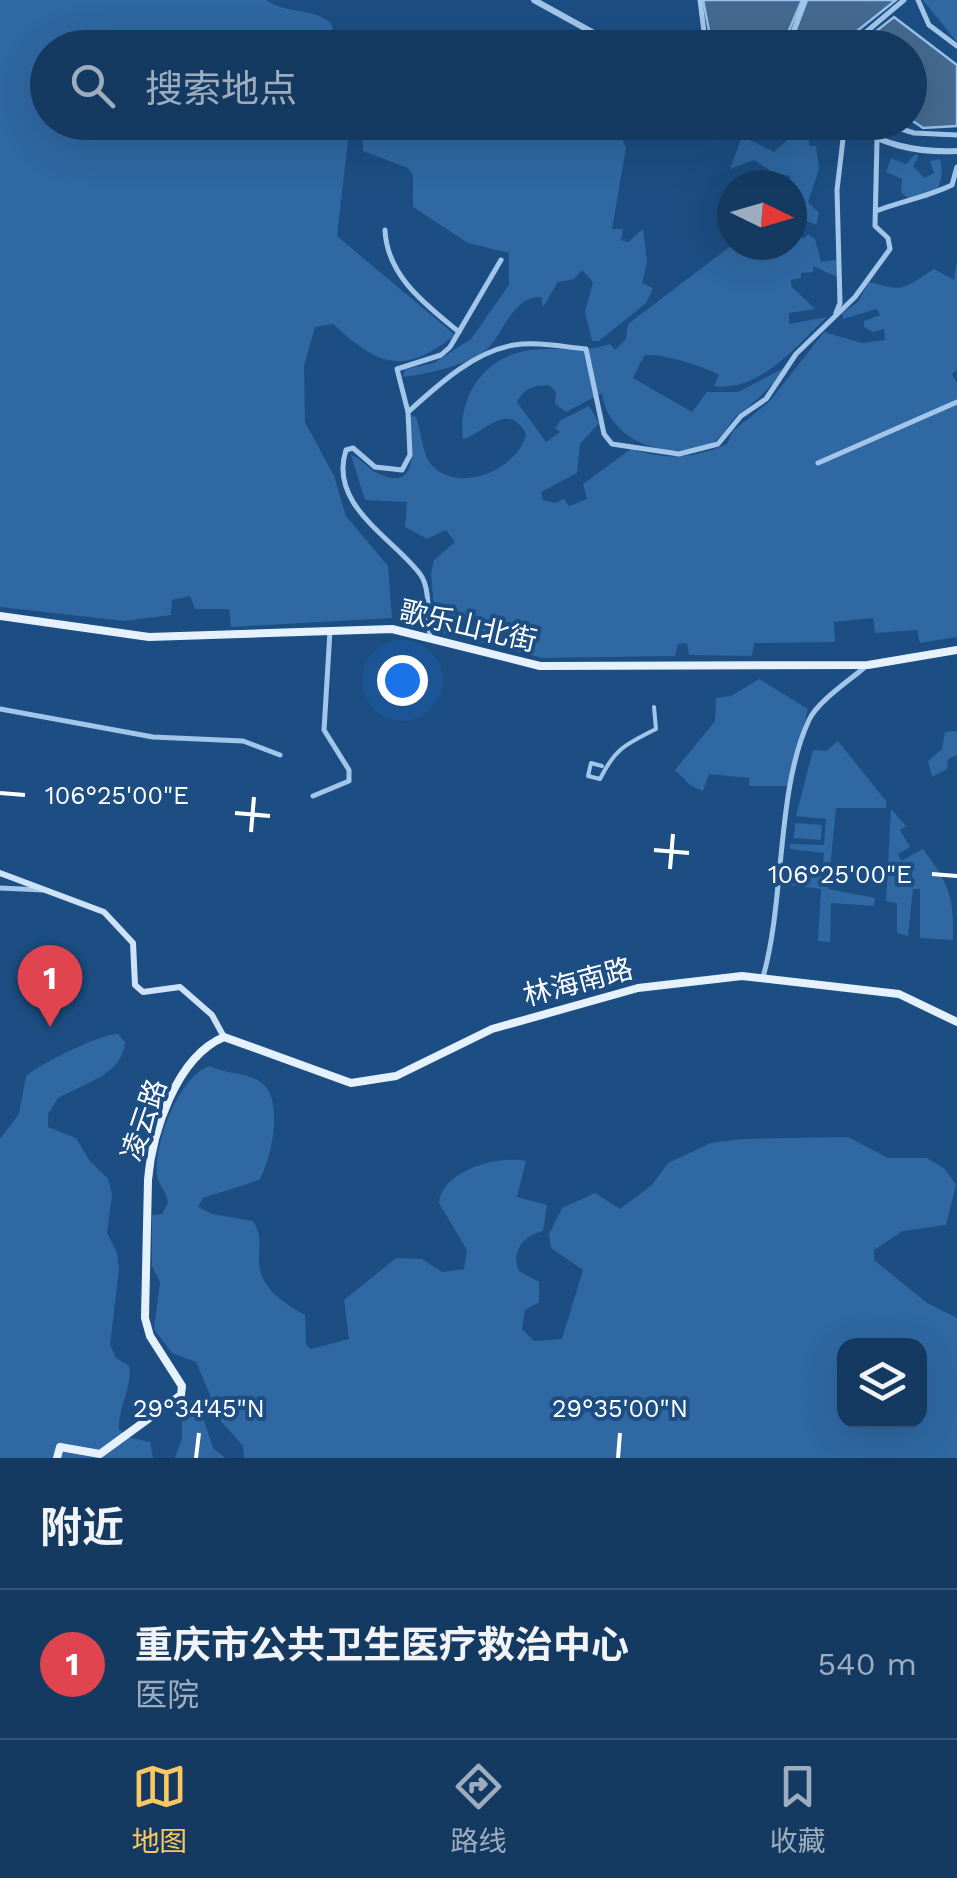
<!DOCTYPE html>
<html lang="zh">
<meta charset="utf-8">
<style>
body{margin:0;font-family:"Work Sans","Noto Sans SC",sans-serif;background:#22456b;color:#f1f3f6}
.controls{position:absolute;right:30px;bottom:30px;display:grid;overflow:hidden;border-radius:20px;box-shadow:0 10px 40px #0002}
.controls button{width:90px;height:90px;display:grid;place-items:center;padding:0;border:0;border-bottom:2px solid #345477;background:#153a62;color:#f1f3f6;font:50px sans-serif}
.compass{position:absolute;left:717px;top:170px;width:90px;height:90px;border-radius:50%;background:#153a62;box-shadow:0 10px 40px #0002;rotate:95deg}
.you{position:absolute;left:402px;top:680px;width:35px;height:35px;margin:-25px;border:8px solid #fff;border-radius:50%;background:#1a73e8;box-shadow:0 0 0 15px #1a73e833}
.badge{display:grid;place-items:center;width:65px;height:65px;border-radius:50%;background:#fbc760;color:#fff;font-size:32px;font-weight:700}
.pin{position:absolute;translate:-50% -82px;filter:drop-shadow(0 2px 5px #0008)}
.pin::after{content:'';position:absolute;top:52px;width:35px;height:30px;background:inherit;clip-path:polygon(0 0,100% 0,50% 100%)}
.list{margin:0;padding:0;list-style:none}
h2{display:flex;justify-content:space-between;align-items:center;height:130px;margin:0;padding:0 40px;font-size:42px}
h2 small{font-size:32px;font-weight:400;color:#9dadbe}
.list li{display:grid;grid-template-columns:65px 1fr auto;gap:30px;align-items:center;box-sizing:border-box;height:150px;padding:0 40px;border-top:2px solid #345477}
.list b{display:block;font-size:38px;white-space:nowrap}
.list p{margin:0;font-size:32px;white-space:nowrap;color:#9dadbe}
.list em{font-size:32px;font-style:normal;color:#9dadbe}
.icon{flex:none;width:55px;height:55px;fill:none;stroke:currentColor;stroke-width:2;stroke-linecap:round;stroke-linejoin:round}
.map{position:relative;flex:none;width:957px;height:1458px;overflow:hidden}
.search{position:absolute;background:#153a62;box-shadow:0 10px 40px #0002;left:30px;right:30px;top:30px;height:110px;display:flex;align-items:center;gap:25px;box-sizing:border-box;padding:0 35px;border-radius:55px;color:#9dadbe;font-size:38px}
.sheet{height:280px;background:#153a62}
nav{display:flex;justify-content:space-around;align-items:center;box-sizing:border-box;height:140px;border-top:2px solid #345477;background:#153a62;font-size:28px;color:#9dadbe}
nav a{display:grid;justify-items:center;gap:5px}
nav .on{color:#fbc760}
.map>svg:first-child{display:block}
.green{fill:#2f68a2;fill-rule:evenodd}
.water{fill:#456990;stroke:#95c1ec;stroke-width:2.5}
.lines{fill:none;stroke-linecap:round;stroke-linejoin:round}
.pedestrian{stroke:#a2c6ea;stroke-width:4}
.minor{stroke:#a2c6ea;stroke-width:5}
.tertiary{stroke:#a2c6ea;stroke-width:6}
.secondary{stroke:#cee2f8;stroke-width:6}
.primary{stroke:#e6f1fe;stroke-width:8}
.ticks{fill:none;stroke:#fff;stroke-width:4}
.labels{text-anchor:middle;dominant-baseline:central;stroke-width:8;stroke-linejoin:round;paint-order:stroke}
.street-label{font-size:28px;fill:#fff;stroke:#1c4e83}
.ticks-label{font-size:25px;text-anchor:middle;fill:#fff;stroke:#1c4e83;stroke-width:8;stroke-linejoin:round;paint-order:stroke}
</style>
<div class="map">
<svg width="957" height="1458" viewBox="0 0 957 1458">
<rect width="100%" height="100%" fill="#1c4e83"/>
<g class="green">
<path d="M0 0H266C289 15 311 7 331 23L336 43 347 46 48 48V122L350 123 337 236 455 335C402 377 378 365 333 324L315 327 304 366 305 422 334 476 346 516 388 566 392 618 231 627 229 609H195L190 596 172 600 171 615 124 621 0 607Z"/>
<polygon points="923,0 957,0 957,42"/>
<path d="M362 123H616L626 148 612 229H623L621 240 628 242 643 229 647 262 642 283 653 288 646 303 599 341H592L585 312 593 282 582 270 574 279 558 282 543 307 541 297C515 296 504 329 491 345 476 364 424 375 402 377L406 369 434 363 471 339 509 285V253L468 243 413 207V175L408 168 363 151Z"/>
<polygon points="728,123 740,123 740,135 774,152 787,140 809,138 809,146 816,146 819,169 808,202 819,213 816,225 792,214 790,176 782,174 778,185 771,185 774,180 768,169 754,160 730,169 741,139 731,136 733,127"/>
<path d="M915 154 919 156 913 166 924 178 934 173 930 161 940 159C944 174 941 192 926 199L908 198 901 192 902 179 886 172 891 158 906 164Z"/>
<path d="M808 234 815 239 821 262 836 260 837 277 813 266V272L801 273V278L791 280V286L815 309 789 313V324L827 317C798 344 760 393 714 386L719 375C706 367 655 351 644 356L633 378 692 412 707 392H738L784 368C771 388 758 399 740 413 730 420 725 435 714 442 671 465 607 441 602 393L566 412 555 404 556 392 549 385C534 386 525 387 517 402L546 442 560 432 555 428 561 420 589 406 599 423 580 444 577 473 541 492 543 500 555 503 564 499 569 506 587 499 583 484 631 449C667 460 692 459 727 444L733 431 770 401 824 332 862 343 885 340 884 329 873 332 864 327V321L880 315 877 309 843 319 842 313 858 302 869 282C904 291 900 291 934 269L954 280 957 260V370L952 374 957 383V637L920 643 917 630 875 633 873 618 834 622 835 642 754 643 752 656 689 655 687 643 678 644 675 656 542 658 436 631 431 573 434 560 455 542 446 530 427 539 405 527 407 502 365 500 351 455C361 458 367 468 377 473 425 496 409 436 411 415L416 417C421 430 422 452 430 463 455 495 517 472 526 434 508 400 486 432 463 439 457 395 487 354 532 350 559 347 583 353 610 344L615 350 626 339 628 324 732 245H779L780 252 798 235 804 239Z"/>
<polygon points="759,679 808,709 788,786 749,786 749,778 709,774 703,791 690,785 675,770 715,721 716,698 731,696"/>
<polygon points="957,731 957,755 948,759 947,769 932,777 928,761 942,749 945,732"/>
<polygon points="838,741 886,801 886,808 836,808 828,889 875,898 874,906 831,903 830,942 818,941 821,889 788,885 790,874 822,876 824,853 790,849 790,844 824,845 826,819 796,816 813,750 826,751"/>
<path d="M891 809 906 826 900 830 910 847 898 854 901 861 923 849C949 884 954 896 953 940L920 938V889H913L908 936 897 933V903L886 901Z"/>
<polygon points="795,823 822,825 821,840 794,838"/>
<path d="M118 1034 125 1042C123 1075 82 1084 58 1098L48 1114V1127L76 1138 89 1160 108 1179 112 1195 107 1233 117 1253 119 1270 110 1345 116 1358 129 1366C133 1387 118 1406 119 1429L131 1438 150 1442 153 1458H0V1139L19 1114 26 1076C41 1063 100 1034 118 1034Z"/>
<path d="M209 1066C225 1074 248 1072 262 1083 284 1100 272 1159 259 1180L203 1198 198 1207 212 1214 253 1221C262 1235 259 1245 259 1261 259 1288 284 1303 305 1315L306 1345 311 1349 349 1339 344 1300 396 1258 422 1259 442 1272 464 1269 467 1250 439 1203C442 1170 499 1155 526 1161L517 1197 547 1205 543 1231C524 1235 510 1252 519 1271L539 1282V1302L525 1310 522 1329 534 1341 562 1339 583 1270 551 1248 549 1234 562 1208 595 1193 620 1209 652 1185 668 1163 711 1143 742 1139 848 1137 888 1158H927L945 1169 956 1185 946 1225 903 1231 874 1250V1260L927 1303 957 1318V1458H244L243 1446 221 1421 196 1362 172 1353 154 1329 160 1282 152 1266V1215L162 1214 168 1203C167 1191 158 1186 157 1175 154 1143 178 1078 209 1066ZM844 1346H920V1420H844Z"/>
<polygon points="192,1400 198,1403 213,1448 225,1458 175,1458 182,1439 182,1407"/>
</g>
<g class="water">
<polygon points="703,0 802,0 784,42 740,33 738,41 710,36"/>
<polygon points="807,0 896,0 837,47 789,48"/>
<polygon points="894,17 957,65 957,126 923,128 910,119 910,48 856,47"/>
</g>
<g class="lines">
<path class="pedestrian" d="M602 766 591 763 588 776 600 779C615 749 624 745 656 729L654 707"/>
<g class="minor">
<polyline points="700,0 706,48"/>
<polyline points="918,0 929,25 957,46"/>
<polyline points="787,48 805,0"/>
<polyline points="847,48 904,0"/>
<polyline points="879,122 914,133 957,135"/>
<path d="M876 211C902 201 927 197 952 185L957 167"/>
<path d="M385 230C387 276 425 304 459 332"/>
<polyline points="836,313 840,303 837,190 845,122"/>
<polyline points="408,412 397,369 441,355 450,347 501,260"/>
<polyline points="818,463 957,402"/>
<path d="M430 636C427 619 431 588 420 574 393 538 328 505 346 450L353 448 375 467 402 470 410 455 408 412C438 385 473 352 514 345 536 341 564 347 586 349L604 434 612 444 679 454 718 444 741 416 766 399 796 354 855 297 890 249 888 238 875 226 877 141"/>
<polyline points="0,709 153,737 243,741 280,755"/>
<polyline points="313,796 349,781 349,770 324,730 330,631"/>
<polyline points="0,888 43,890"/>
<path d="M763 977C785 901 776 790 809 720 818 701 849 681 865 667"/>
</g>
<g class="tertiary">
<polyline points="534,0 621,48"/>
<path d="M845 122C882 144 914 153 957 151"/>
</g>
<polyline class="secondary" points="0,873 104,912 133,943 135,985 143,992 180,987 212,1015 224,1037"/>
<g class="primary">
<polyline points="0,616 149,637 392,629 540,666 868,665 957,650"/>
<path d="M57 1458 60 1447 100 1454 181 1395 182 1386 150 1336 145 1318 148 1180C152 1133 176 1057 224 1037L351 1083 396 1076 492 1029 638 988 742 976 899 994 957 1022"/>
</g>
</g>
<path class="ticks" d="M0 793 25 795M235 813 270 816M251 832 254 797M654 850 689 853M670 869 673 834M932 874 957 876M196 1458 199 1433M618 1458 620 1433"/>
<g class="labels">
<g class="street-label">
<text transform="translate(468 626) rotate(13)">歌乐山北街</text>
<text transform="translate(578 982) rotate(-15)">林海南路</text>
<text transform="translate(144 1120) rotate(-71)">凌云路</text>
</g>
</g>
<g class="ticks-label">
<text x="117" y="804">106°25'00"E</text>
<text x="840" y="883">106°25'00"E</text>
<text x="199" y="1417">29°34'45"N</text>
<text x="620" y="1417">29°35'00"N</text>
</g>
</svg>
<div class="controls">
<button><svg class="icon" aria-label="layers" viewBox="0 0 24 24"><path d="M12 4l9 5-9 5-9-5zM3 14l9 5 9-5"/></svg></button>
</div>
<svg class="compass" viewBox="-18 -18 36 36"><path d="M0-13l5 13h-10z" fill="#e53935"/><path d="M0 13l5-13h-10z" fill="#9dadbe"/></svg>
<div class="you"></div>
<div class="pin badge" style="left:50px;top:1027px;background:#e0444e">1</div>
<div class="search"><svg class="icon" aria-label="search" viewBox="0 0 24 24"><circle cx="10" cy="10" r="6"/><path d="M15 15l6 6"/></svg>搜索地点</div>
</div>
<section class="sheet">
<h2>附近<small></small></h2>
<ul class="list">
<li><span class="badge" style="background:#e0444e">1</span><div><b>重庆市公共卫生医疗救治中心</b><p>医院</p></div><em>540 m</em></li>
</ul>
</section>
<nav>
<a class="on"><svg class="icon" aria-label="map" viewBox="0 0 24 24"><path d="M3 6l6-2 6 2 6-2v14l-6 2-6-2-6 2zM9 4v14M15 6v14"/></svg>地图</a>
<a><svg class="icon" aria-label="directions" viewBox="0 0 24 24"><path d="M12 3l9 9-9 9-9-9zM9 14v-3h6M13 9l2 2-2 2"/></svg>路线</a>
<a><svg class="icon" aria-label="saved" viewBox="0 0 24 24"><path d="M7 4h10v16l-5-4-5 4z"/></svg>收藏</a>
</nav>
